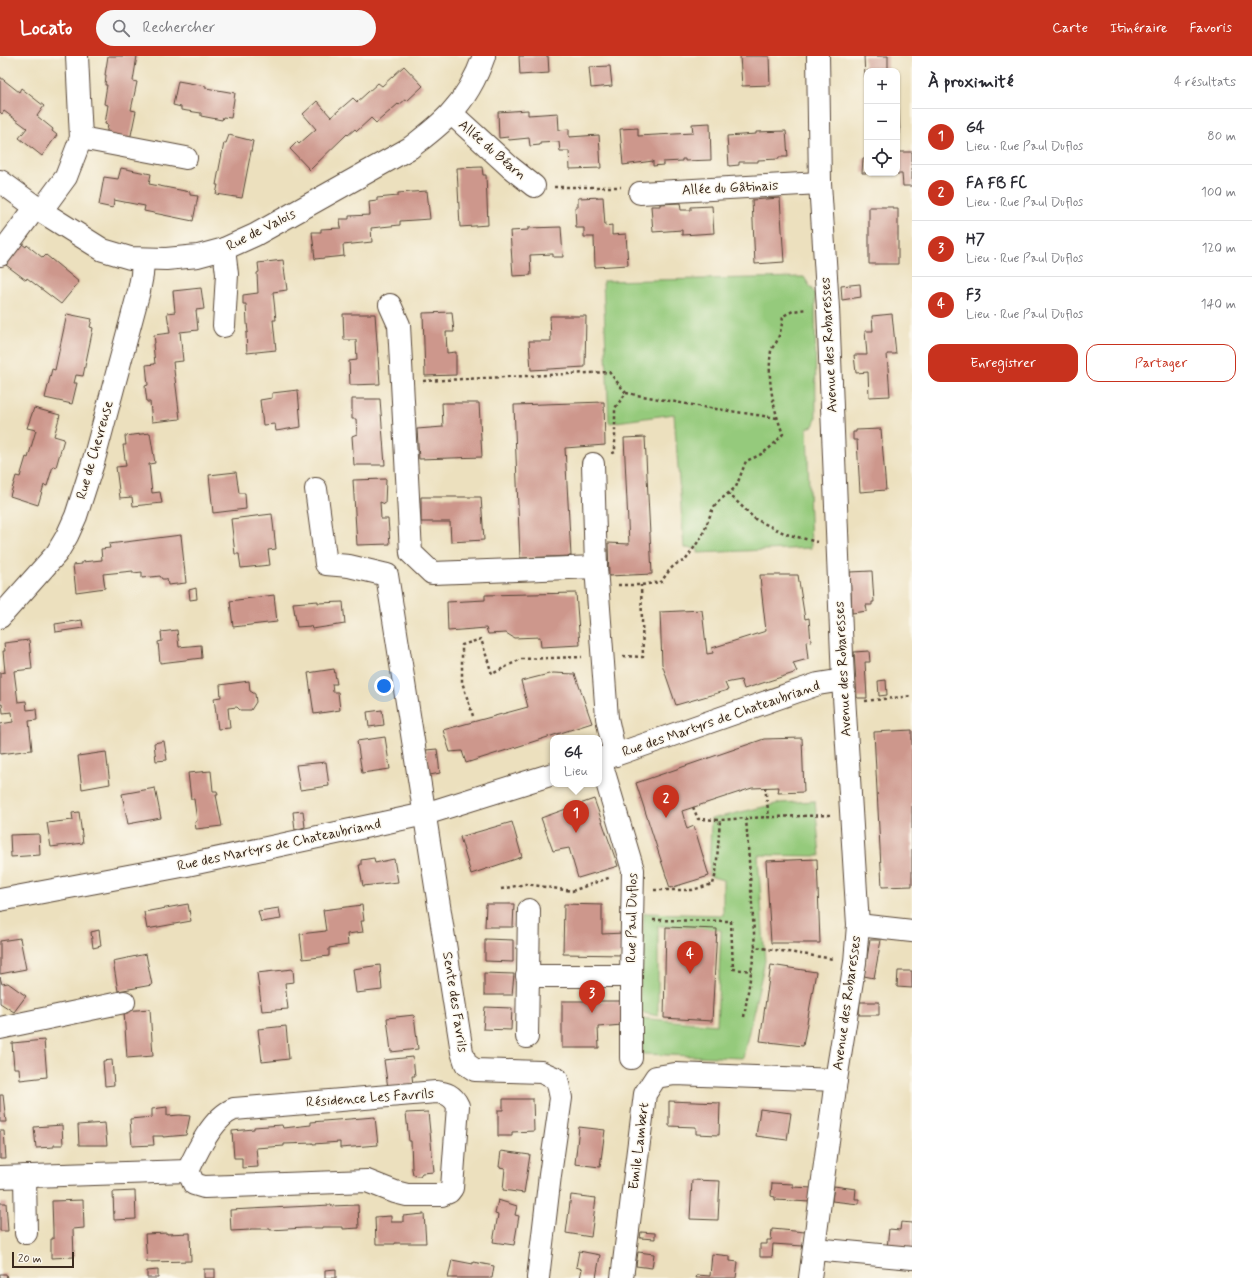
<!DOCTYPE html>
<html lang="fr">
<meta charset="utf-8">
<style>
body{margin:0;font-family:Mynerve,sans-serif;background:#f7f7f7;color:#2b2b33}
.controls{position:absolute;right:12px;top:12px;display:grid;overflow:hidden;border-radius:8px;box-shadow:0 1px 3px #0004}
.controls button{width:36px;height:36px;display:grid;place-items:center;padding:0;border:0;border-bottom:1px solid #e1e1e2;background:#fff;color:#2b2b33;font:20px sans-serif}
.scale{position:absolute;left:12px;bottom:10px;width:62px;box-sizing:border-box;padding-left:4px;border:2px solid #3b2a1e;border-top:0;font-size:11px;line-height:14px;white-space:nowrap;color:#3b2a1e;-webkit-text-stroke:3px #fbf7ec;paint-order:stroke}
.you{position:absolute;left:384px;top:630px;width:14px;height:14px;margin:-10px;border:3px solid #fff;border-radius:50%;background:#1a73e8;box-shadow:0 0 0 6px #1a73e833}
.badge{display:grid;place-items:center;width:26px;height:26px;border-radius:50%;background:#c8321e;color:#fff;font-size:13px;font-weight:700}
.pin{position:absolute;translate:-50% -33px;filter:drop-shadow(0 1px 2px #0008)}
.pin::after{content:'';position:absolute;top:21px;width:14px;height:12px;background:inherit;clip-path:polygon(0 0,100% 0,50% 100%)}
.popup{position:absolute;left:550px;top:679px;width:52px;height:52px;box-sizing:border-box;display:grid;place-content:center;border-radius:8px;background:#fff;filter:drop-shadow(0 1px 3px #0005);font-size:13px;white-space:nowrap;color:#7c7c81}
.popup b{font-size:15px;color:#2b2b33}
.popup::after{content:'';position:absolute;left:50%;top:100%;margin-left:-8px;border:8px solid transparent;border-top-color:#fff}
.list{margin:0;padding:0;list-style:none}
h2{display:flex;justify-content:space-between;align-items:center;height:52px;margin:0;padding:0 16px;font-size:17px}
h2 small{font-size:13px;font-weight:400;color:#7c7c81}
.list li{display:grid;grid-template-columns:26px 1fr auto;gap:12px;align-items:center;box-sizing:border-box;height:56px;padding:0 16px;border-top:1px solid #e1e1e2}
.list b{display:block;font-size:15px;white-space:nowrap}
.list p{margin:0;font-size:13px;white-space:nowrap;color:#7c7c81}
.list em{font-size:13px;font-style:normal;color:#7c7c81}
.actions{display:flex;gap:8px;padding:12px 16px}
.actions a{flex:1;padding:9px 0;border:1px solid #c8321e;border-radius:12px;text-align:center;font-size:14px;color:#c8321e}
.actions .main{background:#c8321e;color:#fff}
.icon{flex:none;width:22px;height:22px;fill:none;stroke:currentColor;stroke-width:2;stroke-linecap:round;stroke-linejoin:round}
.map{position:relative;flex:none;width:912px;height:1222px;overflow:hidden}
header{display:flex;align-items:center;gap:24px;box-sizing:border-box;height:56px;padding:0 20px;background:#c8321e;color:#fff}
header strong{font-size:19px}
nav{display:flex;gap:22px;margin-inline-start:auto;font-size:14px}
.search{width:280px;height:36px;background:#f7f7f7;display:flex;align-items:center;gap:10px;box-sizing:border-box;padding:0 14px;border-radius:22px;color:#7c7c81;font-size:15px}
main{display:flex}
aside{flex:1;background:#fff}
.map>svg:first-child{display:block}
.green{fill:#95ca7c;stroke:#687a4d}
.building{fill:#cd978c}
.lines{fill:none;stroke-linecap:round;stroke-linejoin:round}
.minor-casing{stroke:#564536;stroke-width:24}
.path{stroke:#564536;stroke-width:2.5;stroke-dasharray:3 3;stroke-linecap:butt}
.minor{stroke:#fff;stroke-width:22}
.labels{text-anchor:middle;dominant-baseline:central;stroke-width:3;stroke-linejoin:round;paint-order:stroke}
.street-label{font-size:14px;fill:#3b2a1e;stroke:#fbf7ec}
</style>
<header>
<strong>Locato</strong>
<div class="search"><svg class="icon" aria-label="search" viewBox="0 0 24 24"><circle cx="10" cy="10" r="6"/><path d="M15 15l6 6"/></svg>Rechercher</div>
<nav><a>Carte</a><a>Itinéraire</a><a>Favoris</a></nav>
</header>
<main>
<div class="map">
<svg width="912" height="1222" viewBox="0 0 912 1222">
<rect width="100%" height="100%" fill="#fbf7ec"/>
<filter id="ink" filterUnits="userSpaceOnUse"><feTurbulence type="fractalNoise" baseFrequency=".025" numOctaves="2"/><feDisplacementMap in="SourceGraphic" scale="8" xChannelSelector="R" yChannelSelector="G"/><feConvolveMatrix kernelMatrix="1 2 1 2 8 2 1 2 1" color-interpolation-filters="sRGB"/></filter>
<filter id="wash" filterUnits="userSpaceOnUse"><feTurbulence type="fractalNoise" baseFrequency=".012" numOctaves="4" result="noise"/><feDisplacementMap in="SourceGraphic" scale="16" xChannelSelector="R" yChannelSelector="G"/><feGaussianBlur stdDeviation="0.9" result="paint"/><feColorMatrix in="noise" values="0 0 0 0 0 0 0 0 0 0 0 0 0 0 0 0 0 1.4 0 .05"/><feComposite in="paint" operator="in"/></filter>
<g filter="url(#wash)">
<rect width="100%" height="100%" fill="#ece0be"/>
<g class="green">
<polygon points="804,221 815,238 816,363 813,370 807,372 811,492 698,497 698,493 684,492 674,358 609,367 603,225"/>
<polygon points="815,745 820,800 758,799 765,905 743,1002 643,998 639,962 717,969 721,874 658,870 658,960 639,956 644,857 723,859 723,824 709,820 711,763 780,747"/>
</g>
<g id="blocks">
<g class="building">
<polygon points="108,0 137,0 133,25 137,26 131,54 136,55 130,84 106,79 108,69 105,68 108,49 104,48 107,29 105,29 106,19 105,19"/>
<polygon points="519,0 548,0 549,17 520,19"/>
<polygon points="740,0 769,0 770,29 742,30"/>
<polygon points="864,0 888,0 888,15 867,15 867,21 865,21"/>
<polygon points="404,10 423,30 407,45 406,43 399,49 398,48 376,67 371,62 357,75 355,73 348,79 347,78 310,114 290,93 297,86 299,88 316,73 303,58 317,45 331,61 353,42 357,46 378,27 382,30"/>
<polygon points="610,10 612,30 591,32 589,11"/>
<polygon points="0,21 19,36 21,32 44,50 37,60 53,73 52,75 57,79 42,100 19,82 27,72 4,55 2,58 0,56"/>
<polygon points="178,25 206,30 206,32 235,37 231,62 223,61 222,64 201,60 201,57 181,54 181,51 173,49"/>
<polygon points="898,42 900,78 897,78 897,43"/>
<polygon points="528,54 528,59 558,57 559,74 569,73 569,81 599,79 601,112 570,113 569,95 560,95 559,86 540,87 540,89 530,90 529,82 509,84 508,81 499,82 498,56"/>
<polygon points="710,67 711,104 685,105 685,103 682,103 682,105 663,106 663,109 653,110 653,105 623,109 620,73 638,72 638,80 693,77 692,68"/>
<polygon points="786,75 788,101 779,101 779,103 758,104 758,106 739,106 739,109 729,110 727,80 756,78 756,76"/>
<polygon points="229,79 253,85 242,142 216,138 218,129 216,129 224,87 226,87"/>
<polygon points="897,96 912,96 912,130 903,130 902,118 897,118"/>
<polygon points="863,102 867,102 867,117 862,117"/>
<polygon points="482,111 483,119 486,119 488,169 460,171 457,112"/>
<polygon points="121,112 151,118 149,128 190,136 190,139 198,140 193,165 144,155 145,150 114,144 113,152 99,149 104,121 118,123"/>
<polygon points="427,135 430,163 400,165 400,169 371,172 372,186 343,189 344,200 315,203 312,176 321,176 321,173 341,172 340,163 349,163 349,160 370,159 369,146 377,145 377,142 398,140 398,137"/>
<polygon points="603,141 605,170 612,169 612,179 626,178 628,209 595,211 594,181 584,181 584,172 576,172 575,151 578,151 578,142"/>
<polygon points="780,142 784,206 755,208 752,144"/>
<polygon points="680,147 681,154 691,154 691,151 712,150 714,177 682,179 682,174 653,176 651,150 660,150 660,148"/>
<polygon points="869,151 893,151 893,153 898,153 898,208 869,208"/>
<polygon points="561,171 563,201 553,201 553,198 530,199 531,219 513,220 510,175 528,174 528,172"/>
<polygon points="18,185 26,191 27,189 43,202 46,199 79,226 61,248 27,222 26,224 2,206"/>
<polygon points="283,204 287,234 273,236 276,264 273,264 276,294 247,297 246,277 248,276 247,267 246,248 243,248 243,239 258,237 257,217 259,216 258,207"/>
<polygon points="860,228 861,241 842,244 841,230"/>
<polygon points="201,232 204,253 196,254 198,274 180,276 183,305 173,306 180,363 152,366 150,346 147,346 145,330 148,329 146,309 155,308 153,288 155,287 154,279 170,277 167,257 175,256 173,235"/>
<polygon points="452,256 454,276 446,276 447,297 456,296 456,319 425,320 423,257"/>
<polygon points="67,258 92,263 90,271 93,272 83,320 76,319 74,327 77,327 72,348 45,342 52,313 55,314"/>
<polygon points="343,258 375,258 380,328 350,329 349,305 357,304 356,284 344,284"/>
<polygon points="892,258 896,298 887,298 890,340 869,341 868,316 856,317 854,299 867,299 865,275 873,275 872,260"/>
<polygon points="550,260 586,260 585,311 531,314 529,285 551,285"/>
<polygon points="298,334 301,371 276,375 275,368 263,369 260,344 272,342 272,337"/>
<polygon points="352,343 380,343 385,409 354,409 352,380 357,378 356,363 352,363"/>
<polygon points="604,346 605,389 565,392 571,500 520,502 514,349"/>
<polygon points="442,347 479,347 482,401 419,403 417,373 443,371"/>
<polygon points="34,352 60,359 54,380 64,383 56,411 53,410 47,430 44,429 38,449 10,440 16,420 20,421 26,401 28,402 36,374 27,372"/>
<polygon points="881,373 886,434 860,436 857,384 853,384 853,376 856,376 856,374"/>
<polygon points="150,377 155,407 149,408 152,437 160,436 162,447 133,450 132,441 120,442 116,411 126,410 123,389 126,389 125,380"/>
<polygon points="645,381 652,518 609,520 608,487 629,488 624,382"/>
<polygon points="236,416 239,437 245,437 246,453 213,457 209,419"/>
<polygon points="386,423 385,448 380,446 381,463 388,463 390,488 357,489 353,424"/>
<polygon points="421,441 481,441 484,484 451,486 450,466 421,466"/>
<polygon points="272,458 276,493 268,494 270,509 241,512 239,498 235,498 231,463"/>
<polygon points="181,479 186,527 168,529 167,523 162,523 160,520 142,522 142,516 133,517 133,515 103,518 105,532 76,536 73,509 82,508 82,506 102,504 101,493 110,492 109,488"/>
<polygon points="872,515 874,546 872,546 872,549 866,549 867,555 852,557 850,516"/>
<polygon points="760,519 798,519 805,563 809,562 811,586 806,585 808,603 793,607 797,616 744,633 741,624 725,627 728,634 676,649 662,608 660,556 702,554 707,598 713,597 712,592 766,575 761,531"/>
<polygon points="196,532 197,543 190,544 189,534"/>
<polygon points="576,537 580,589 541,591 540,581 514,582 506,577 488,578 486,572 448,575 447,546 485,544 485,539"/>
<polygon points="274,539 277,566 233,571 230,545"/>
<polygon points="318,545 318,547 343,546 345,568 312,573 311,570 297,571 293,547"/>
<polygon points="82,564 83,572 56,576 55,568"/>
<polygon points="177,574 179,591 201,589 202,602 160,607 158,586 162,585 161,576"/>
<polygon points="29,584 32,613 14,615 18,646 26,645 27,654 36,653 37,664 29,665 32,694 0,698 0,668 13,666 12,656 3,657 2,648 0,649 0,617 5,616 3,595 5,595 4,587"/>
<polygon points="869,595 870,606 865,606 867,642 857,642 854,596"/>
<polygon points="334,613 337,628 332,628 333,636 338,636 340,654 314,658 308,617"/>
<polygon points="553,617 575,618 592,667 466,707 462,695 450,696 443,674 528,651 521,625"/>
<polygon points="886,624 887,639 879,640 878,625"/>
<polygon points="249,625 250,635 255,638 256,646 251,654 240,654 237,651 228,652 230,672 218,673 214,642 221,641 220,629"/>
<polygon points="382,654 384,669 369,671 367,656"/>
<polygon points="912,674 912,830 882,831 874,676"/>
<polygon points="385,681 390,713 362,717 357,685"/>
<polygon points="802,682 804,736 778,737 779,731 752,732 682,755 687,773 694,770 709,820 670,832 636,727 764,683"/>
<polygon points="164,685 167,704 156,705 154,687"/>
<polygon points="437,693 440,717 430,719 426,694"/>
<polygon points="106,696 110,728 82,733 78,700"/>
<polygon points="326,706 329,730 300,734 296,709"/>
<polygon points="211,715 213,735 217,735 218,739 216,739 222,770 196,773 195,766 197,765 194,743 191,743 188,717"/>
<polygon points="155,732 161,762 128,768 122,738"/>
<polygon points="594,743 618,810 578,822 569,792 553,795 541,762"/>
<polygon points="303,755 305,771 295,774 293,756"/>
<polygon points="79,756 83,787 51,791 47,767 73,764 72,757"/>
<polygon points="512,766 522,801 471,818 460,781"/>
<polygon points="39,778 40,799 11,801 10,779"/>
<polygon points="374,802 375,807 394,803 398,826 363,830 359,809 361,809 361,804"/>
<polygon points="817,803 820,887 771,887 766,805"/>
<polygon points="188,848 191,865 147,873 144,856"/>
<polygon points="486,848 514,848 513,871 485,871"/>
<polygon points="564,848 602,849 602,878 624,877 623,899 563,898"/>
<polygon points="362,849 364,865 361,865 363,876 347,878 348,889 329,892 329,900 303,903 300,878 326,875 323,854"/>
<polygon points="279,852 281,863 261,866 258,855"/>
<polygon points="666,871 717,873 712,965 664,962"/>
<polygon points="99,874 101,890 93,892 91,876"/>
<polygon points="20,882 26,913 0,918 0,885"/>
<polygon points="485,883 513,884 513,906 485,905"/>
<polygon points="870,884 881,884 874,922 864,920"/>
<polygon points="146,898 152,929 118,935 113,905"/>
<polygon points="380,909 382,934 356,937 353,913"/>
<polygon points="771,909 816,916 803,990 760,985"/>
<polygon points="293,913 294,926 285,927 288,953 262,955 257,917"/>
<polygon points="898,915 912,915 912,932 897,931"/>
<polygon points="484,917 514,918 512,939 484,939"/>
<polygon points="0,921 2,928 8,927 26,940 14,956 0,947"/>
<polygon points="562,945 624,945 622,969 598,971 599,992 562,992"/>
<polygon points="860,946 879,946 879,959 859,959"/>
<polygon points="485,951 512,952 511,974 483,973"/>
<polygon points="150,953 153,1000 127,1002 124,955"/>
<polygon points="414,959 418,993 391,996 387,962"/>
<polygon points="286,970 289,1003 262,1006 258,973"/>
<polygon points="44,984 47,1021 20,1024 19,1012 14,1012 12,987"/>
<polygon points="413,1001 415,1020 412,1020 413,1029 388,1032 384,1004"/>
<polygon points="112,1004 114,1029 105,1030 103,1005"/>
<polygon points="0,1039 3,1039 6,1066 0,1066"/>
<polygon points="503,1043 533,1043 534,1075 512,1076 512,1080 498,1080 498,1054 503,1054"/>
<polygon points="669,1045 720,1047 719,1079 696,1078 696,1071 669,1070"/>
<polygon points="167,1051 167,1060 180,1059 190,1060 186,1079 163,1081 163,1080 153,1080 154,1089 132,1090 130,1063 152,1061 152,1053"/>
<polygon points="760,1053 791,1057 787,1084 756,1080"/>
<polygon points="428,1056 434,1116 422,1117 420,1120 416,1120 413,1118 412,1113 411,1085 409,1085 406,1057"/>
<polygon points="375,1061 378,1089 340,1092 340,1086 313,1088 313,1087 284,1088 284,1090 256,1092 258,1111 242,1112 242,1102 234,1102 232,1075 254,1073 254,1071 282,1069 283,1072 311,1069 311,1066"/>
<polygon points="105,1067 107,1089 79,1089 78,1069"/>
<polygon points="62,1069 63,1089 54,1089 54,1091 36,1092 34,1071"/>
<polygon points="579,1071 605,1074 600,1111 575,1108"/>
<polygon points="0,1075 4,1075 6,1103 0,1103"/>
<polygon points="501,1095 530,1099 524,1137 503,1134 505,1112 499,1111"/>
<polygon points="692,1124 720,1125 718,1164 690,1163"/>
<polygon points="772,1127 793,1128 793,1131 812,1132 810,1146 775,1144 775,1141 771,1140"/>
<polygon points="834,1130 856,1133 855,1143 859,1143 859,1148 832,1145"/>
<polygon points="135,1135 136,1163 114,1164 113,1136"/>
<polygon points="571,1139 596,1142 591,1181 566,1177"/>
<polygon points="83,1144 84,1172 73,1173 74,1201 51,1202 51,1183 53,1183 53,1174 52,1145"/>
<polygon points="498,1144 517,1150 515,1159 519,1160 514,1189 493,1186 498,1159 495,1158"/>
<polygon points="0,1147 6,1147 8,1175 0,1175"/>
<polygon points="331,1149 331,1150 358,1149 359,1172 343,1173 343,1171 322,1171 322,1172 304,1172 270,1174 270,1173 250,1173 250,1174 231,1175 230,1154"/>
<polygon points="424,1158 426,1187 395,1187 395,1188 376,1188 375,1161 391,1160 391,1166 403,1166 403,1160"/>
<polygon points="901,1166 912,1167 912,1195 887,1192 889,1173 900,1174"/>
<polygon points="772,1173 805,1176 803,1190 773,1188 772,1201 760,1201 760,1188 767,1188 767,1184 771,1184"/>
<polygon points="641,1176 655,1177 655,1183 640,1182"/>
<polygon points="167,1177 167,1178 190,1177 191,1205 147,1206 145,1178"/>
<polygon points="579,1195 600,1199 596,1222 580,1222 582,1213 576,1211"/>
<polygon points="638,1196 654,1198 652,1212 636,1210"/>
<polygon points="712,1198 730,1200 730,1205 738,1206 736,1222 696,1222 697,1219 710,1220"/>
<polygon points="452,1204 473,1208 473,1206 494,1210 492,1222 448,1222"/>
<rect x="204" y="1213" width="11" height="9"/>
<polygon points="336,1213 336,1222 325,1222 325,1214"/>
<polygon points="158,1214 158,1222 147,1222 147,1215"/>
<polygon points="0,1218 6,1218 7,1222 0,1222"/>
</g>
</g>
</g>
<g filter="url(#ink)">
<use href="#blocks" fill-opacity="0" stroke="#564536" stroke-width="1"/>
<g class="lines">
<defs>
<g id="minor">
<polyline points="451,57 510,111 534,130"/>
<polyline points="81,82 186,102"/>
<path d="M0 125 41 155 103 194 130 202 166 203 198 200 224 193 255 179 410 92C424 81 438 71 450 58 465 42 477 20 484 0"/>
<polyline points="640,137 820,127"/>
<polyline points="41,155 66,121 81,82 77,0"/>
<polyline points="224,193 227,218 224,270"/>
<polyline points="0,199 36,151"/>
<polyline points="390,249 399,269 411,497 432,517 596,511 593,408"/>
<polyline points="316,433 326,508 349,510 387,519 462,996 466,1008 475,1014 541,1016 557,1023 561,1042 550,1119 538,1222"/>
<polyline points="596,511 607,662 615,699"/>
<polyline points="0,561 57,497 67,480 76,460 93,407 139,235 142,219 143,203"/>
<polyline points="599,703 615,699 818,628 843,624"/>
<polyline points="600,703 633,814 631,920 631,1002"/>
<polyline points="0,844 187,809 425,758 553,718"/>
<polyline points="858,869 912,875"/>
<polyline points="527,920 631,920"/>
<polyline points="0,972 124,946"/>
<polyline points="527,981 529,854"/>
<path d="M436 1036C446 1037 453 1039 458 1050L452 1132 449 1136 442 1139H407L395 1136 367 1125 204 1131 194 1128 188 1115C197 1095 213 1061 234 1053Z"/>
<polyline points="25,1120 26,1177"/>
<polyline points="0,1121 188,1115"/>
<polyline points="814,1193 912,1202"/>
<polyline points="622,1222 645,1038 656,1021 675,1018 836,1024"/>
<polyline points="810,1222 836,1024 855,906 858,869 843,624 828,252 820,127 818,0"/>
</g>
</defs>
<use href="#minor" class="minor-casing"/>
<g class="path">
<polyline points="554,131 621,131"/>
<polyline points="423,325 609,316 626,337 615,352 615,396 611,398"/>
<polyline points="626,337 703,351 777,362"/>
<polyline points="728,437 755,463 786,478 817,486"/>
<path d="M618 529H641L661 526C667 518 673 506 685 505L702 480 713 452 719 445 736 431 746 405C764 398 770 393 783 378 773 352 767 323 771 295 772 291 774 290 776 287 780 278 782 270 783 260L793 255 807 253"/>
<polyline points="623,600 643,601 641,529"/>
<polyline points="865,645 912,640"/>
<polyline points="473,660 462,626 462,589 481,583 492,618 521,603 582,601"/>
<polyline points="765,731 769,761"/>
<polyline points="693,751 698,763 720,764"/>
<polyline points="830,759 746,762 755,891 834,903"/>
<polyline points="501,833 526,828 572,835 611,821"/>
<polyline points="654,834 692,834 713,828 716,817 720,764 746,762"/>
<polyline points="653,864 731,865 733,913 752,915"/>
<polyline points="744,961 755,891"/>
</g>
<use href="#minor" class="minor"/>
</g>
</g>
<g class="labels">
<g class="street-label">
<text transform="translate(492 94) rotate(41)">Allée du Béarn</text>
<text transform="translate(730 132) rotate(-3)">Allée du Gâtinais</text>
<text transform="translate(261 174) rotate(-27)">Rue de Valois</text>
<text transform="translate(829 289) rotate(-93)">Avenue des Robaresses</text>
<text transform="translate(95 394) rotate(-74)">Rue de Chevreuse</text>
<text transform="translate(843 613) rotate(-93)">Avenue des Robaresses</text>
<text transform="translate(721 663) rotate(-19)">Rue des Martyrs de Chateaubriand</text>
<text transform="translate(279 789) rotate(-12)">Rue des Martyrs de Chateaubriand</text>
<text transform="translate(632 862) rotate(-89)">Rue Paul Duflos</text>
<text transform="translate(455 946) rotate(81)">Sente des Favrils</text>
<text transform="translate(847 947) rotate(-82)">Avenue des Robaresses</text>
<text transform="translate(370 1042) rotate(-4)">Résidence Les Favrils</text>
<text transform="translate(639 1090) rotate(-83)">Emile Lambert</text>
</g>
</g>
</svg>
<div class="controls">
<button>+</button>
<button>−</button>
<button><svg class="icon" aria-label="locate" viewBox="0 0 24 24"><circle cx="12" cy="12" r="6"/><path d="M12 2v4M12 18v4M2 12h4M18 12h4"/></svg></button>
</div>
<div class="scale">20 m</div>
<div class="you"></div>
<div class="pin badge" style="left:576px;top:777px">1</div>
<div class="popup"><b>G4</b>Lieu</div>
<div class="pin badge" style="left:666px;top:762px">2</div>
<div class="pin badge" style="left:592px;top:957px">3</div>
<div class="pin badge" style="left:690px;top:918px">4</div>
</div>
<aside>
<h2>À proximité<small>4 résultats</small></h2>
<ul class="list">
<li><span class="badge">1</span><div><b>G4</b><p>Lieu · Rue Paul Duflos</p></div><em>80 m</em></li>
<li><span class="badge">2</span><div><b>FA FB FC</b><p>Lieu · Rue Paul Duflos</p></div><em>100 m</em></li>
<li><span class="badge">3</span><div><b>H7</b><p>Lieu · Rue Paul Duflos</p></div><em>120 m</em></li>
<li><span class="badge">4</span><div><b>F3</b><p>Lieu · Rue Paul Duflos</p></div><em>140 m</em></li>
</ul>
<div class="actions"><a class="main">Enregistrer</a><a>Partager</a></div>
</aside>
</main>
